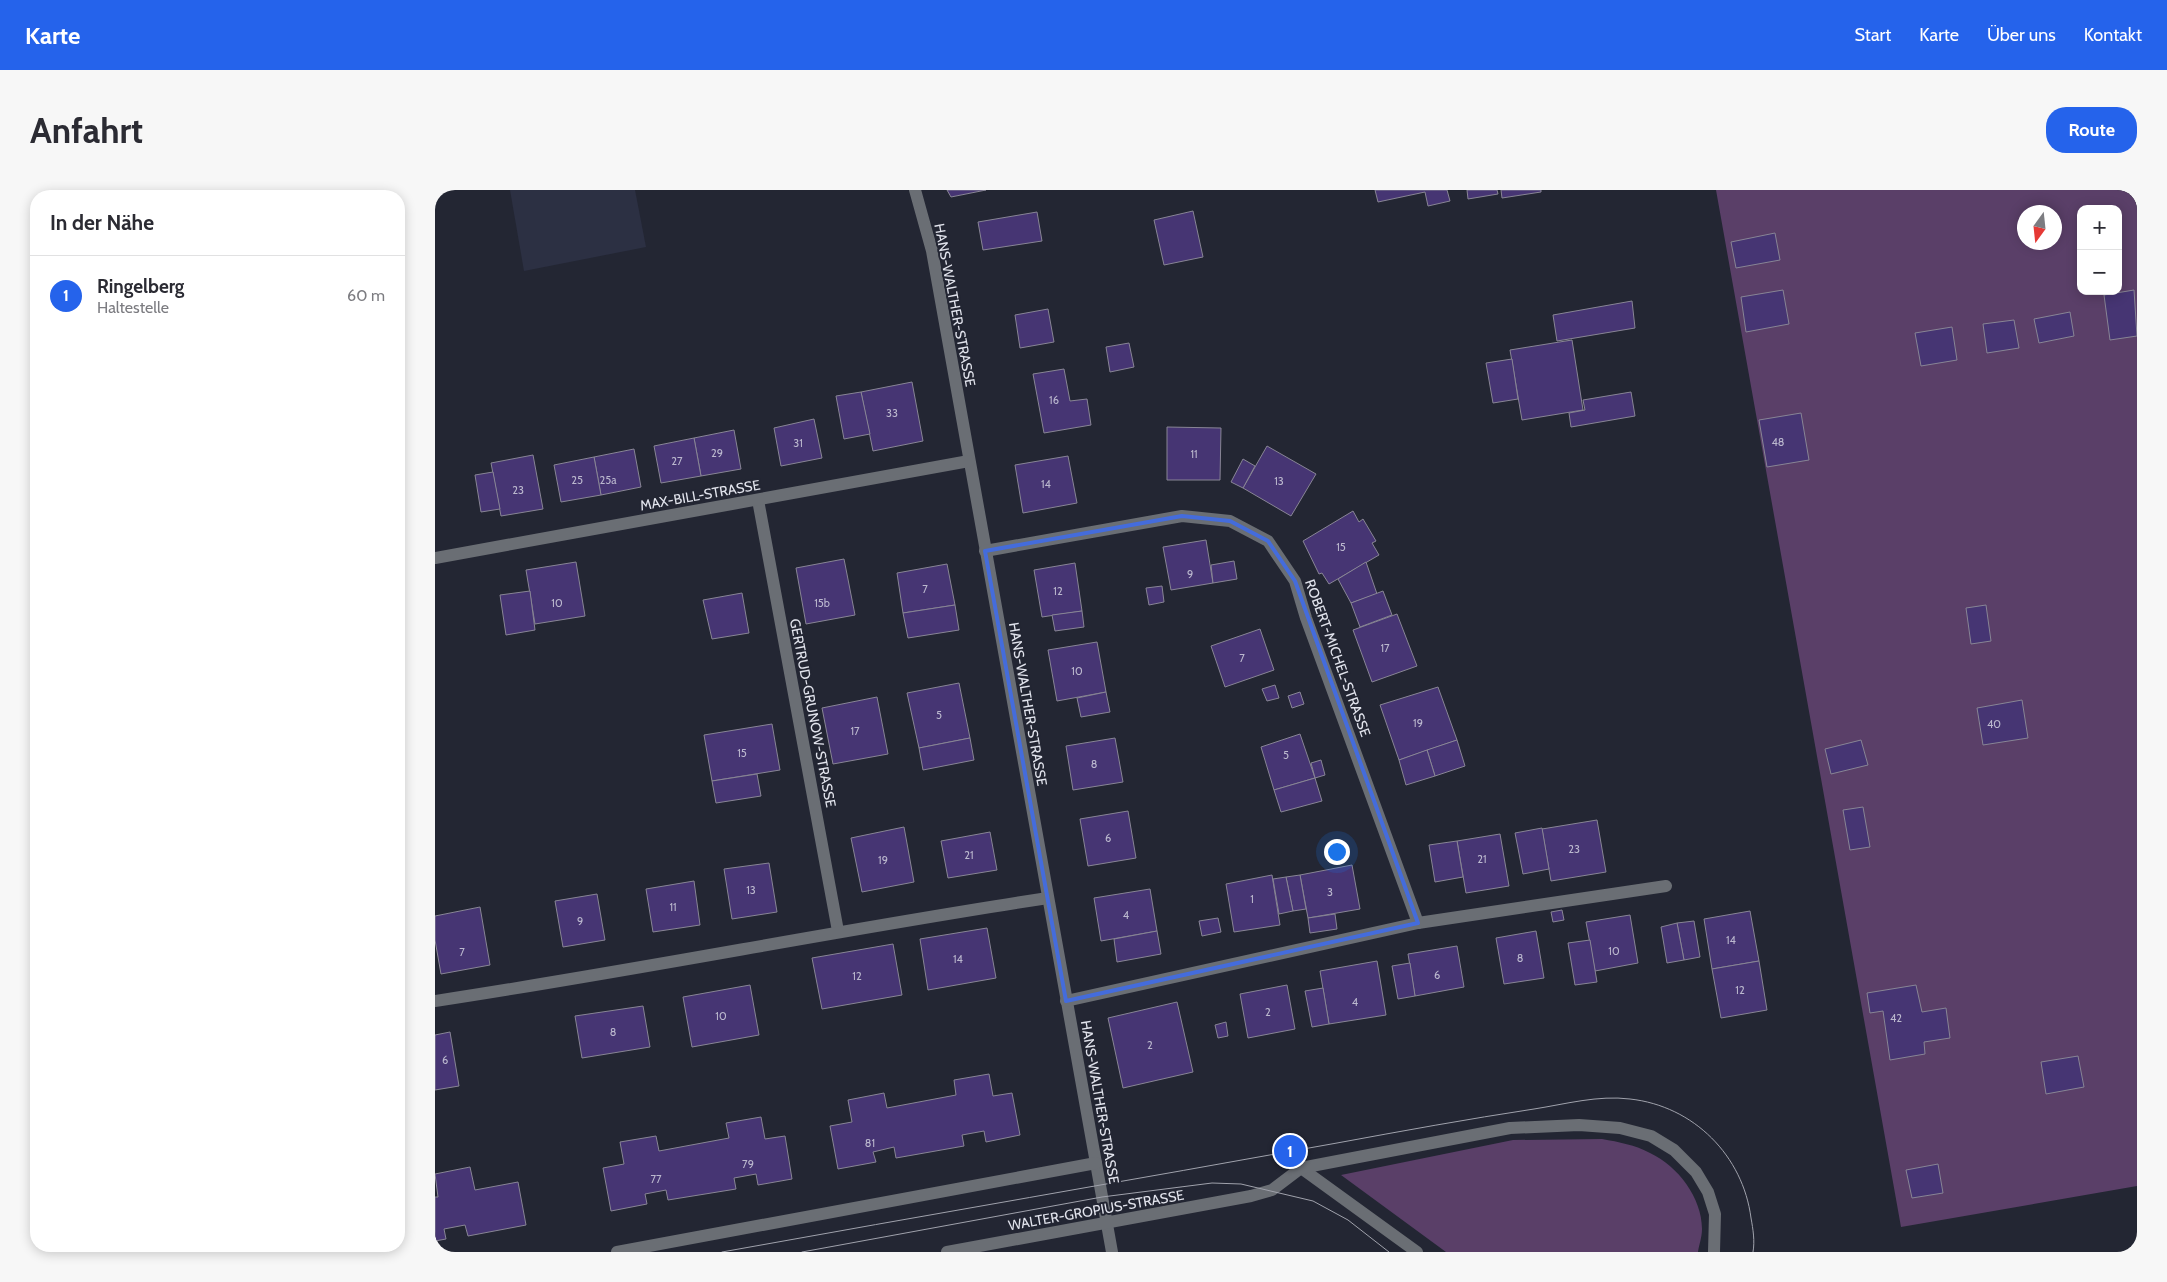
<!DOCTYPE html>
<html lang="de">
<meta charset="utf-8">
<style>
body{margin:0;font-family:Cabin,sans-serif;background:#f7f7f7;color:#2b2b33}
.controls{position:absolute;right:15px;top:15px;display:grid;overflow:hidden;border-radius:10px;box-shadow:0 2px 12px #0003}
.controls button{width:45px;height:45px;display:grid;place-items:center;padding:0;border:0;border-bottom:1px solid #e1e1e2;background:#fff;color:#2b2b33;font:25px sans-serif}
.compass{position:absolute;left:1582px;top:15px;width:45px;height:45px;border-radius:50%;background:#fff;box-shadow:0 2px 12px #0003;rotate:195deg}
.you{position:absolute;left:901px;top:661px;width:18px;height:18px;margin:-12px;border:4px solid #fff;border-radius:50%;background:#1a73e8;box-shadow:0 0 0 8px #1a73e833}
.badge{display:grid;place-items:center;width:32px;height:32px;border-radius:50%;background:#2563eb;color:#fff;font-size:16px;font-weight:700}
.pin{position:absolute;translate:-50% -50%;border:2px solid #fff;box-shadow:0 1px 5px #0006}
.list{margin:0;padding:0;list-style:none}
h2{display:flex;justify-content:space-between;align-items:center;height:65px;margin:0;padding:0 20px;font-size:21px}
h2 small{font-size:16px;font-weight:400;color:#7c7c81}
.list li{display:grid;grid-template-columns:32px 1fr auto;gap:15px;align-items:center;box-sizing:border-box;height:80px;padding:0 20px;border-top:1px solid #e1e1e2}
.list b{display:block;font-size:19px;white-space:nowrap}
.list p{margin:0;font-size:16px;white-space:nowrap;color:#7c7c81}
.list em{font-size:16px;font-style:normal;color:#7c7c81}
.map{position:relative;flex:none;width:1702px;height:1062px;overflow:hidden;border-radius:20px}
header{display:flex;align-items:center;gap:30px;box-sizing:border-box;height:70px;padding:0 25px;background:#2563eb;color:#fff}
header strong{font-size:24px}
nav{display:flex;gap:28px;margin-inline-start:auto;font-size:18px}
.intro{display:flex;align-items:center;justify-content:space-between;box-sizing:border-box;height:120px;padding:0 30px}
h1{margin:0;font-size:35px}
.button{padding:12px 22px;border-radius:20px;background:#2563eb;color:#fff;font-size:18px;font-weight:700}
main{display:flex;gap:30px;padding:0 30px}
aside{flex:1;background:#fff;border-radius:20px;box-shadow:0 2px 12px #0003}
.map>svg:first-child{display:block}
.built{fill:#2c3043}
.green{fill:#5a3f68;fill-rule:evenodd}
.building{fill:#463573;stroke:#888595}
.lines{fill:none;stroke-linecap:round;stroke-linejoin:round}
.minor{stroke:#6a6e74;stroke-width:12}
.tram{stroke:#a0a2ac;stroke-width:1}
.marked{fill:none;stroke:#446cdc;stroke-width:4;stroke-linejoin:round}
.labels{text-anchor:middle;dominant-baseline:central;stroke-width:4;stroke-linejoin:round;paint-order:stroke}
.number-label{font-size:11px;fill:#bbb8ce}
.street-label{font-size:14px;fill:#e2e4ed;stroke:#232633}
</style>
<header>
<strong>Karte</strong>
<nav><a>Start</a><a>Karte</a><a>Über uns</a><a>Kontakt</a></nav>
</header>
<div class="intro"><h1>Anfahrt</h1><a class="button">Route</a></div>
<main>
<aside>
<h2>In der Nähe<small></small></h2>
<ul class="list">
<li><span class="badge">1</span><div><b>Ringelberg</b><p>Haltestelle</p></div><em>60 m</em></li>
</ul>
</aside>
<div class="map">
<svg width="1702" height="1062" viewBox="0 0 1702 1062">
<rect width="100%" height="100%" fill="#232633"/>
<polygon class="built" points="75,0 200,0 211,57 89,81"/>
<g class="green">
<path d="M1281 0H1702V996L1466 1037ZM1646 19H1683V101H1646ZM1590 22H1620V52H1590Z"/>
<path d="M1167 949C1184 952 1200 955 1215 963 1243 976 1267 1008 1267 1039 1267 1047 1264 1055 1263 1062H1011L906 985 1078 950Z"/>
</g>
<g class="building">
<polygon points="512,0 551,0 516,7"/>
<polygon points="940,0 1012,0 1015,11 993,16 990,2 943,12"/>
<polygon points="1032,0 1062,0 1063,4 1033,9"/>
<polygon points="1066,0 1106,0 1106,2 1067,8"/>
<polygon points="758,21 768,67 729,75 719,30"/>
<polygon points="602,22 607,51 548,60 543,32"/>
<polygon points="1340,43 1345,70 1301,78 1296,52"/>
<polygon points="1348,100 1354,134 1311,142 1306,107"/>
<polygon points="1699,100 1702,146 1675,150 1669,105"/>
<polygon points="1197,111 1200,138 1122,151 1118,125"/>
<polygon points="613,119 619,152 585,158 580,125"/>
<polygon points="1635,122 1639,146 1604,153 1599,129"/>
<polygon points="1579,130 1584,158 1552,163 1548,134"/>
<polygon points="1517,137 1522,170 1486,176 1480,143"/>
<polygon points="1137,150 1148,220 1087,230 1075,160"/>
<polygon points="694,153 699,177 675,182 671,157"/>
<polygon points="1077,169 1083,209 1058,213 1051,173"/>
<polygon points="629,179 635,211 652,209 656,235 609,243 598,184"/>
<polygon points="477,192 488,251 438,261 426,202"/>
<polygon points="426,202 435,244 409,249 401,206"/>
<polygon points="1196,202 1200,226 1136,237 1134,223 1150,220 1148,210"/>
<polygon points="1366,223 1374,270 1332,277 1324,230"/>
<polygon points="379,229 387,268 346,276 339,238"/>
<polygon points="732,237 786,238 785,290 732,290"/>
<polygon points="299,240 306,279 266,286 259,248"/>
<polygon points="259,248 266,286 226,293 219,256"/>
<polygon points="832,256 881,284 856,326 808,298"/>
<polygon points="199,259 206,297 166,305 159,267"/>
<polygon points="98,265 108,319 66,326 56,273"/>
<polygon points="633,266 642,313 588,323 580,275"/>
<polygon points="159,267 166,305 126,312 119,275"/>
<polygon points="808,269 820,276 808,298 796,292"/>
<polygon points="58,282 65,319 46,322 40,285"/>
<polygon points="918,321 924,332 928,329 941,351 937,353 944,365 894,394 887,383 884,384 868,351"/>
<polygon points="771,350 778,393 736,400 728,357"/>
<polygon points="409,369 420,425 371,434 361,378"/>
<polygon points="799,371 802,389 778,393 776,375"/>
<polygon points="141,372 150,426 100,434 91,380"/>
<polygon points="931,372 942,404 916,413 903,389"/>
<polygon points="640,373 647,421 607,427 599,380"/>
<polygon points="512,374 520,415 468,423 462,383"/>
<polygon points="727,396 729,412 714,415 711,398"/>
<polygon points="95,401 100,440 71,445 65,405"/>
<polygon points="948,401 957,425 925,437 916,413"/>
<polygon points="307,403 314,443 277,449 268,410"/>
<polygon points="520,415 524,440 473,448 468,423"/>
<polygon points="1551,415 1556,451 1536,454 1531,418"/>
<polygon points="647,421 649,437 620,441 617,425"/>
<polygon points="962,424 982,476 937,492 918,440"/>
<polygon points="825,439 839,480 790,497 776,456"/>
<polygon points="662,452 671,502 622,511 613,460"/>
<polygon points="524,493 535,548 484,558 472,503"/>
<polygon points="840,495 844,508 832,511 827,499"/>
<polygon points="1003,497 1022,550 964,570 945,515"/>
<polygon points="671,502 675,522 646,527 642,508"/>
<polygon points="865,502 869,514 857,518 853,506"/>
<polygon points="442,507 453,564 398,574 387,518"/>
<polygon points="1587,510 1593,548 1548,555 1542,518"/>
<polygon points="337,534 345,580 277,591 269,545"/>
<polygon points="865,544 880,588 839,600 826,557"/>
<polygon points="535,548 539,570 488,580 484,558"/>
<polygon points="680,548 688,592 638,600 631,556"/>
<polygon points="1022,550 1030,576 1000,586 992,560"/>
<polygon points="1426,550 1433,575 1396,584 1390,559"/>
<polygon points="992,560 1000,586 971,595 964,570"/>
<polygon points="886,570 890,585 880,588 876,573"/>
<polygon points="322,584 326,606 281,613 277,591"/>
<polygon points="880,588 887,611 846,622 839,600"/>
<polygon points="1428,617 1435,657 1415,660 1408,620"/>
<polygon points="693,621 701,668 653,676 645,629"/>
<polygon points="1162,630 1171,682 1116,691 1107,639"/>
<polygon points="469,637 479,692 427,702 416,648"/>
<polygon points="1107,638 1114,679 1088,684 1080,643"/>
<polygon points="555,642 562,680 513,688 506,651"/>
<polygon points="1065,644 1074,696 1031,703 1022,651"/>
<polygon points="1022,651 1028,687 1000,692 994,655"/>
<polygon points="334,673 342,722 297,729 289,679"/>
<polygon points="917,675 925,719 873,728 865,685"/>
<polygon points="837,685 845,735 799,742 791,694"/>
<polygon points="865,685 871,719 858,721 851,687"/>
<polygon points="851,687 858,721 844,724 838,689"/>
<polygon points="259,691 265,735 218,742 211,699"/>
<polygon points="715,699 722,741 666,751 659,708"/>
<polygon points="162,704 170,750 128,757 120,711"/>
<polygon points="45,717 55,775 6,784 0,750 0,726"/>
<polygon points="1127,720 1129,730 1118,732 1116,722"/>
<polygon points="1315,721 1324,771 1277,779 1269,729"/>
<polygon points="900,724 902,739 875,743 873,728"/>
<polygon points="1195,725 1203,773 1160,781 1151,732"/>
<polygon points="783,728 786,742 767,746 764,731"/>
<polygon points="1259,731 1265,767 1249,770 1242,733"/>
<polygon points="1242,733 1249,770 1232,773 1226,737"/>
<polygon points="552,738 561,788 493,800 485,749"/>
<polygon points="722,741 726,764 682,772 679,749"/>
<polygon points="1101,741 1109,788 1069,794 1061,748"/>
<polygon points="1155,750 1162,792 1140,795 1133,753"/>
<polygon points="458,754 467,805 387,819 377,768"/>
<polygon points="1022,756 1029,797 980,806 973,764"/>
<polygon points="942,771 951,825 894,834 885,781"/>
<polygon points="1324,771 1332,820 1286,828 1277,779"/>
<polygon points="975,773 980,806 963,809 957,776"/>
<polygon points="315,795 324,845 257,857 248,807"/>
<polygon points="852,795 860,839 813,848 805,804"/>
<polygon points="1481,795 1487,822 1511,818 1515,848 1489,852 1490,864 1455,870 1448,821 1435,823 1432,803"/>
<polygon points="888,798 894,834 877,837 870,801"/>
<polygon points="742,812 758,882 688,898 673,828"/>
<polygon points="208,816 215,857 147,868 140,826"/>
<polygon points="791,832 793,846 783,848 780,835"/>
<polygon points="15,842 24,896 0,900 0,845"/>
<polygon points="1643,866 1649,897 1611,904 1606,872"/>
<polygon points="554,884 558,906 577,903 585,945 551,952 549,941 527,945 529,956 461,968 459,957 438,962 441,972 403,979 395,936 417,932 413,910 449,903 452,918 521,905 519,890"/>
<polygon points="326,927 330,949 350,946 357,989 323,995 321,984 299,988 301,999 233,1010 231,1000 210,1004 212,1014 176,1021 168,978 189,974 185,952 221,946 224,961 294,948 291,933"/>
<polygon points="1503,974 1508,1003 1477,1008 1471,980"/>
<polygon points="35,977 40,1000 83,992 91,1035 33,1046 30,1035 9,1039 11,1049 0,1051 0,1007 3,1007 0,984"/>
</g>
<g class="lines">
<g class="minor">
<polyline points="480,0 497,61 677,1062"/>
<polyline points="323,310 403,741"/>
<polyline points="550,361 747,326 795,331 833,351 860,391 871,428 983,733"/>
<polyline points="0,368 534,271"/>
<path d="M0 811C205 780 408 739 613 708"/>
<polyline points="631,811 983,733 1231,696"/>
<polyline points="866,978 982,1062"/>
<polyline points="182,1062 661,973"/>
<polyline points="512,1062 816,1006 837,1000 866,978 1075,938 1144,935 1185,938 1216,946 1239,960 1261,982 1273,1002 1280,1024 1279,1062"/>
</g>
<g class="tram">
<path d="M287 1062C492 1025 697 990 902 953 967 941 1033 929 1099 919 1131 914 1163 905 1195 909 1259 916 1308 966 1316 1028 1318 1039 1320 1051 1318 1062"/>
<polyline points="367,1062 667,1007 777,993 806,994 878,1011 913,1030 954,1062"/>
</g>
</g>
<path class="marked" d="M747 326 795 331 833 351 860 391 983 733 631 811 550 361Z"/>
<g class="labels">
<g class="number-label">
<text x="619" y="210">16</text>
<text x="457" y="223">33</text>
<text x="1343" y="252">48</text>
<text x="363" y="253">31</text>
<text x="282" y="263">29</text>
<text x="759" y="264">11</text>
<text x="242" y="271">27</text>
<text x="142" y="290">25</text>
<text x="173" y="290">25a</text>
<text x="844" y="291">13</text>
<text x="611" y="294">14</text>
<text x="83" y="300">23</text>
<text x="906" y="357">15</text>
<text x="755" y="384">9</text>
<text x="490" y="399">7</text>
<text x="623" y="401">12</text>
<text x="122" y="413">10</text>
<text x="387" y="413">15b</text>
<text x="950" y="458">17</text>
<text x="807" y="468">7</text>
<text x="642" y="481">10</text>
<text x="504" y="525">5</text>
<text x="983" y="533">19</text>
<text x="1559" y="534">40</text>
<text x="420" y="541">17</text>
<text x="307" y="563">15</text>
<text x="851" y="565">5</text>
<text x="659" y="574">8</text>
<text x="673" y="648">6</text>
<text x="1139" y="659">23</text>
<text x="534" y="665">21</text>
<text x="1047" y="669">21</text>
<text x="448" y="670">19</text>
<text x="316" y="700">13</text>
<text x="895" y="702">3</text>
<text x="817" y="709">1</text>
<text x="238" y="717">11</text>
<text x="691" y="725">4</text>
<text x="145" y="731">9</text>
<text x="1296" y="750">14</text>
<text x="1179" y="761">10</text>
<text x="27" y="762">7</text>
<text x="1085" y="768">8</text>
<text x="523" y="769">14</text>
<text x="1002" y="785">6</text>
<text x="422" y="786">12</text>
<text x="1305" y="800">12</text>
<text x="920" y="812">4</text>
<text x="833" y="822">2</text>
<text x="286" y="826">10</text>
<text x="1461" y="828">42</text>
<text x="178" y="842">8</text>
<text x="715" y="855">2</text>
<text x="10" y="870">6</text>
<text x="435" y="953">81</text>
<text x="313" y="974">79</text>
<text x="221" y="989">77</text>
</g>
<g class="street-label">
<text transform="translate(520 115) rotate(79)">HANS-WALTHER-STRASSE</text>
<text transform="translate(265 305) rotate(-10)">MAX-BILL-STRASSE</text>
<text transform="translate(903 468) rotate(70)">ROBERT-MICHEL-STRASSE</text>
<text transform="translate(593 514) rotate(80)">HANS-WALTHER-STRASSE</text>
<text transform="translate(378 523) rotate(79)">GERTRUD-GRUNOW-STRASSE</text>
<text transform="translate(665 912) rotate(80)">HANS-WALTHER-STRASSE</text>
<text transform="translate(661 1020) rotate(-10)">WALTER-GROPIUS-STRASSE</text>
</g>
</g>
</svg>
<div class="controls">
<button>+</button>
<button>−</button>
</div>
<svg class="compass" viewBox="-18 -18 36 36"><path d="M0-13l5 13h-10z" fill="#e53935"/><path d="M0 13l5-13h-10z" fill="#7c7c81"/></svg>
<div class="you"></div>
<div class="pin badge" style="left:855px;top:961px">1</div>
</div>
</main>
